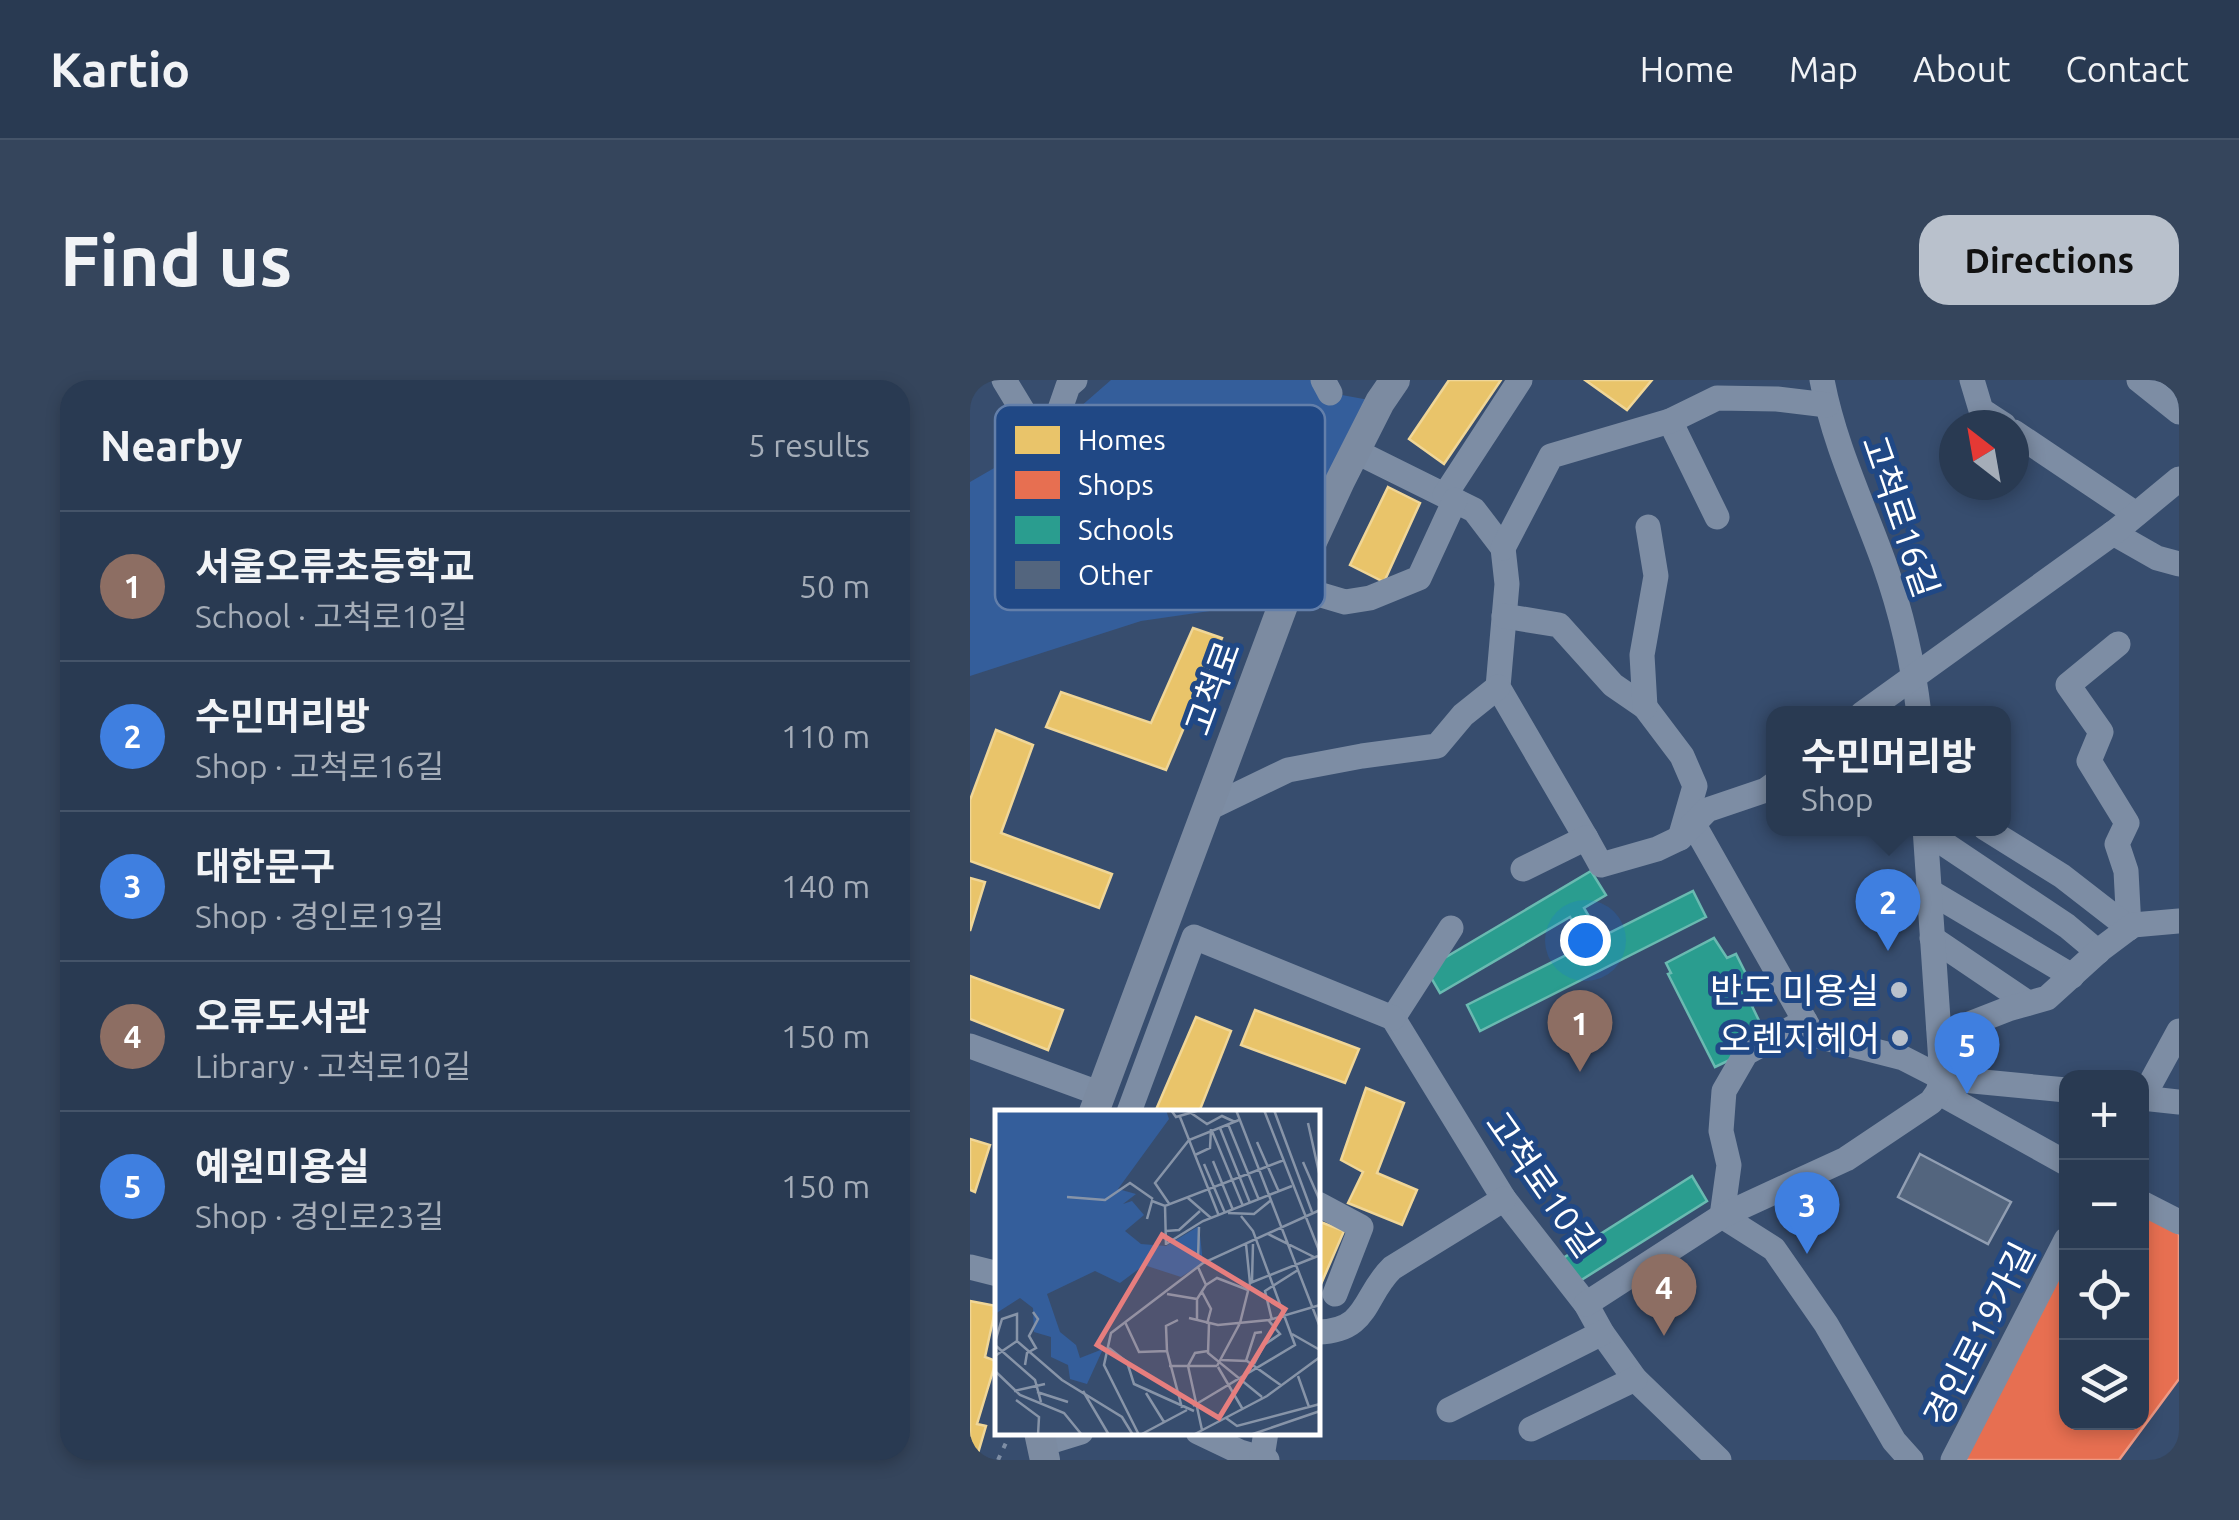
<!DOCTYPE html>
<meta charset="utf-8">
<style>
body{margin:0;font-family:Ubuntu,"Noto Sans KR",sans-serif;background:#35455c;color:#f1f3f6}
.controls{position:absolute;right:30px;bottom:30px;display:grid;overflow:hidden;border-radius:20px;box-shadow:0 5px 15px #0003}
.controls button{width:90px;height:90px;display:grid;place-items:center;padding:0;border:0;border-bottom:2px solid #455469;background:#293a52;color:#f1f3f6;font:50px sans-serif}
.compass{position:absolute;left:969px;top:30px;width:90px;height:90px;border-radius:50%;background:#293a52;box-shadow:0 5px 15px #0003;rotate:329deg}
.you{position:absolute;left:615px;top:560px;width:35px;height:35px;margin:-25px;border:8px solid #fff;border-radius:50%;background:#1a73e8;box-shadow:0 0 0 15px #1a73e833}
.badge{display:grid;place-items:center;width:65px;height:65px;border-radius:50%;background:#b9c1cc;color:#fff;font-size:32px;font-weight:700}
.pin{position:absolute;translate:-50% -82px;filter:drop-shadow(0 2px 5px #0008)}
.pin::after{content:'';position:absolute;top:52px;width:35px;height:30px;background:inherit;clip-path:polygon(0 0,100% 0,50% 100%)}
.popup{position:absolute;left:796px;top:326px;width:245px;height:130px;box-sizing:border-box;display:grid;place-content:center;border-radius:20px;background:#293a52;filter:drop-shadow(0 2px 8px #0005);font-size:32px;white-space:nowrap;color:#a5adb8}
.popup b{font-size:38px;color:#f1f3f6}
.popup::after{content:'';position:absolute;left:50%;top:100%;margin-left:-20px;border:20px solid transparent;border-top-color:#293a52}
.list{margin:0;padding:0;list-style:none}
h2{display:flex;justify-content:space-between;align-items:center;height:130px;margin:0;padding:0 40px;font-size:42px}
h2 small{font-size:32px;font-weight:400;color:#a5adb8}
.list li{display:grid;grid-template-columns:65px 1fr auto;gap:30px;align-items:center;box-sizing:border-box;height:150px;padding:0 40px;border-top:2px solid #455469}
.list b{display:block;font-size:38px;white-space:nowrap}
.list p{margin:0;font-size:32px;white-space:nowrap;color:#a5adb8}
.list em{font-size:32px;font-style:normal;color:#a5adb8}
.icon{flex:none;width:55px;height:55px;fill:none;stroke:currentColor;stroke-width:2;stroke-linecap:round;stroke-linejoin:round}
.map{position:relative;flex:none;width:1209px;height:1080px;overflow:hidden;border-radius:30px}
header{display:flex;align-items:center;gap:60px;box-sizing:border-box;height:140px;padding:0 50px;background:#293a52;border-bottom:2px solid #455469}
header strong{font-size:48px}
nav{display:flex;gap:55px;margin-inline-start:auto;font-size:35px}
.intro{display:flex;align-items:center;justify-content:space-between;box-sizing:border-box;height:240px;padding:0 60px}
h1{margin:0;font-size:70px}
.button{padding:25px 45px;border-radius:30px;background:#b9c1cc;color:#111;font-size:35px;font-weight:700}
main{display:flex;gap:60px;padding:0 60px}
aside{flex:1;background:#293a52;border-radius:30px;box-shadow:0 5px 15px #0003}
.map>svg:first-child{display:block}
.green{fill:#345e9b}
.homes{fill:#e9c46a;stroke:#f0d697;stroke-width:2.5}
.shops{fill:#e76f51;stroke:#ee9a85;stroke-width:2.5}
.schools{fill:#2a9d8f;stroke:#6abab1;stroke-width:2.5}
.building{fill:#53657e;stroke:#919eb2;stroke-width:2.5}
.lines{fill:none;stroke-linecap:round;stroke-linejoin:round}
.path{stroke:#7d8da4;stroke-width:4;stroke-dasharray:5 8;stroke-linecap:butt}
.minor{stroke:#7d8da4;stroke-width:25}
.major{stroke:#7c8ba1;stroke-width:30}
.poi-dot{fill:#b9c1cc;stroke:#204885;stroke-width:4}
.labels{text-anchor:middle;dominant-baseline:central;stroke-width:10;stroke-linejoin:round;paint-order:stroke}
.street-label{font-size:35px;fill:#fff;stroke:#204885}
.poi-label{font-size:35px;fill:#fff;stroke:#204885;text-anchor:end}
.inset-road{fill:none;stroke:#8794a8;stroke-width:2.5}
.view{fill:#e67e7e;fill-opacity:0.15;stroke:#e67e7e;stroke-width:5}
.inset-edge{fill:none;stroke:#fff;stroke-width:5}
.key{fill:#204885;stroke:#637faa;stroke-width:2.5}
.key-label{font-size:28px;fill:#fff}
</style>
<header>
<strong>Kartio</strong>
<nav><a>Home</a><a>Map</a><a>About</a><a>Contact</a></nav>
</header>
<div class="intro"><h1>Find us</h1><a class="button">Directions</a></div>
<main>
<aside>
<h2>Nearby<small>5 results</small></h2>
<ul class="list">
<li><span class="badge" style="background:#8d6e63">1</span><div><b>서울오류초등학교</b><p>School · 고척로10길</p></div><em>50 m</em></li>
<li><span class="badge" style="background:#3f7fe0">2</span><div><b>수민머리방</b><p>Shop · 고척로16길</p></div><em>110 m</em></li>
<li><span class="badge" style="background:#3f7fe0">3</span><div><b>대한문구</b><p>Shop · 경인로19길</p></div><em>140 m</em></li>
<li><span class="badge" style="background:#8d6e63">4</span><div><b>오류도서관</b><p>Library · 고척로10길</p></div><em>150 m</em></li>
<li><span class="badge" style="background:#3f7fe0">5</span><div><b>예원미용실</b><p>Shop · 경인로23길</p></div><em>150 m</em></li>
</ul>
</aside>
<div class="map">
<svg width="1209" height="1080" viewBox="0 0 1209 1080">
<rect width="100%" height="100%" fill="#374d6e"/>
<polygon class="green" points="141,0 353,0 361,13 410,22 315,220 171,241 0,296 0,102 71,61"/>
<g class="homes">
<polygon points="479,0 531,0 474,84 439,59"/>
<polygon points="615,0 682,0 657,30"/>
<polygon points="418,107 450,123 414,202 380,185"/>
<polygon points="223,248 252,258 196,390 76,347 91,312 181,343"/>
<polygon points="26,350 63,365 31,453 142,494 129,528 0,481 0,420"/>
<polygon points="0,498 15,502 0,551"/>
<polygon points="0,596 93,630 78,670 0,639"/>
<polygon points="285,630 389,669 375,703 271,665"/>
<polygon points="226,637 261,651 229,732 185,732"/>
<polygon points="396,708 434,723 407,793 447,810 432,845 378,823 393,792 371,780"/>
<polygon points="0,759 20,765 5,812 0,810"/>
<polygon points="348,841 374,851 348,911"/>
<polygon points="0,921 26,926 15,977 26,981 7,1044 16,1046 6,1080 0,1080"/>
</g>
<polygon class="shops" points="1172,833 1209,854 1209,999 1149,1080 994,1080 1096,876 1096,1042 1172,1042"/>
<g class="schools">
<polygon points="621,491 636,515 614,528 631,557 723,511 736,537 510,651 497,625 616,565 600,537 470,613 456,589"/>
<polygon points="744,558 757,578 766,574 790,622 782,626 795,653 760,671 764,678 745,687 698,594 701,593 696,583"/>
<polygon points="722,796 737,821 605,904 590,880 601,873 594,861 619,845 627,856"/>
</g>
<polygon class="building" points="950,774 1041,822 1018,864 928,817"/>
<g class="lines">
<polyline class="path" points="28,1080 41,1052"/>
<g class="minor">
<polyline points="34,0 71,61"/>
<polyline points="353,0 360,13"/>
<path d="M852 0C864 64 892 122 914 183 931 231 943 283 949 334"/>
<polyline points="1002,0 1011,30 1034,45"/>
<polyline points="1169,0 1209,32"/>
<polyline points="700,41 747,137"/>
<polyline points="64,50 89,32 98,6 105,0"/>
<polyline points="1044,52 1166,134"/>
<polyline points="385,71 504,130 533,168 537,204 528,307 616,458"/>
<polyline points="475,115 550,0"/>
<polyline points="1143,153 1187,178 1209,184"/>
<polyline points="533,168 581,76 700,41 747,18 807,19 857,25"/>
<polyline points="321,206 375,222 400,218 449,198 485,120"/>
<polyline points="534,236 589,245 643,305 675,327 712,376 725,406 710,458"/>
<polyline points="1148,264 1098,305 1131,352 1119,381 1157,443 1147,464 1156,491 1159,548"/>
<polyline points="675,327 672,275 686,196 678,147"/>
<polyline points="892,334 1146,151 1209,99"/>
<polyline points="237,429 318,390 392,376 467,366 493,335 528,307"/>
<polyline points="724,445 843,655 933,678 972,698 1096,710"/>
<polyline points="1015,448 1092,496 1159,548"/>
<polyline points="955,451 1097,546 1128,572"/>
<polyline points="553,489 616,458 631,485 687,469 710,458 737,430 796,410 803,405"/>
<polyline points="959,511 1102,596"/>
<polyline points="962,558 1058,623"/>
<polyline points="423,638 534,819 616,924 632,953 665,999 749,1080"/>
<polyline points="423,638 481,548"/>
<polyline points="835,641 776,673 754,711 751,751 759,785 752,836 804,869 856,944 924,1061 941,1080"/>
<polyline points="969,649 984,650 1038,629 1077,618 1131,569 1163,545 1209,541"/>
<polyline points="0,666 131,714"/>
<polyline points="968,712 1096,783"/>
<polyline points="1172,718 1209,722"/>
<polyline points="1172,719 1209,651"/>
<polyline points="159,732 224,557 423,638"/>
<polyline points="1172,823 1209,842"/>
<polyline points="348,824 391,847 365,914"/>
<polyline points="0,887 28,894"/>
<polyline points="616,924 752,836 876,779 961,722 968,712 972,698 955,448"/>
<path d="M348 952C399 951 393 916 422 888L534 819"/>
<polyline points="479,1030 632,953"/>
<polyline points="561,1049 665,999"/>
<polyline points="228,1052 270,1072 297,1080"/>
<polyline points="72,1064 111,1052"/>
<polyline points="292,1077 296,1052"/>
<polyline points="983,1080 1096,860"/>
</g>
<g class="major">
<polyline points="124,732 315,220 370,101 410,22 425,0"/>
<polyline points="69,1052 75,1080"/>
</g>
</g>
<g class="poi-dot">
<circle cx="929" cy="610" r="10"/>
<circle cx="930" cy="658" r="10"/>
</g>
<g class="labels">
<g class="street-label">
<text transform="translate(931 136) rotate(71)">고척로16길</text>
<text transform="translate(242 308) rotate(-70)">고척로</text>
<text transform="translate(573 804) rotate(55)">고척로10길</text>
<text transform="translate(1009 954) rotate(-63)">경인로19가길</text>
</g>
<g class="poi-label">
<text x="909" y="610">반도 미용실</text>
<text x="910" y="658">오렌지헤어</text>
</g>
</g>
<g transform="translate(25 730)">
<rect width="325" height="325" fill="#374d6e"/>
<path d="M0 0H171L174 9 123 79 141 84 128 94 137 91 149 105 130 121 146 134 171 136 204 116 208 153 186 167 149 155 125 173 100 161 52 184 65 222 81 235 85 248 108 239 92 274 75 269 73 255 56 247V227L39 222 38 198 25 188 0 204Z" fill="#345e9b"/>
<path class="inset-road" d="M176 0 181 7 205 0M241 0 325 217M269 0 325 143M279 0 317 102M196 3 212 14 227 6 240 12M185 7 224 106M313 13 325 67M233 14 264 90M225 18 255 93M217 21 248 96M262 32 284 82M200 45 215 38 216 19M218 51 238 100M308 52 325 91M209 54 230 103M72 87 110 90 135 73 158 89M193 88 216 108M175 95 160 73 194 30 244 10M170 96 171 135M233 103 259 104 275 91M152 109 157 91 170 96 289 50M171 121 184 120 205 101M273 124 319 147M171 134 208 111 297 76M203 149 204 117M257 171 258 134M255 173 323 146M211 175 222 168 253 180M207 182 216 199 212 214M172 184 202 189M194 208 223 215 274 210 325 195M202 209V189L211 175 203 157M183 210 171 216 172 241 187 298M277 210 270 181 303 160M130 212 144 242 172 241M214 214 213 243 267 287M297 224 325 240M0 232 7 209 22 204V231M0 235 40 270 46 292M114 238 132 252 139 274 199 301M0 246 22 231 67 270 127 307 138 325M226 250 252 251 287 276M251 251 260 223 267 222M259 254 269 235 285 224 274 211M30 255 32 243 41 238 34 226 43 209 38 202M174 256H222M222 256 245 213 255 173 251 134M223 257 247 298M0 261 25 285 69 303 87 325M303 266 314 297M19 281 50 274M88 281 114 325M42 282 73 292M151 283 169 312M21 290 44 307 43 325M198 296 300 235 258 121 246 106M231 308 242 316 325 294M207 320 193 256 200 243 213 241M144 325 109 255 116 223 208 153 325 100M145 325 192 300M198 325 272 286 325 247M255 325 325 301"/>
<path class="view" d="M167 125 290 199 224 308 102 235Z"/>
<rect width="325" height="325" class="inset-edge"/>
</g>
<rect x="25" y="25" width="330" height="205" rx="15" class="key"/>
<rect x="45" y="46" width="45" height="28" fill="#e9c46a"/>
<rect x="45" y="91" width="45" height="28" fill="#e76f51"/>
<rect x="45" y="136" width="45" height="28" fill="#2a9d8f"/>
<rect x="45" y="181" width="45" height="28" fill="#53657e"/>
<g class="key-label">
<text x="108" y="70">Homes</text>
<text x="108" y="115">Shops</text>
<text x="108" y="160">Schools</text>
<text x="108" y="205">Other</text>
</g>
</svg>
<div class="controls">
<button>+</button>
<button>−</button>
<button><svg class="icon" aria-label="locate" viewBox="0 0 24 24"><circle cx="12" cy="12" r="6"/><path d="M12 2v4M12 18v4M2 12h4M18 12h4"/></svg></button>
<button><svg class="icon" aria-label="layers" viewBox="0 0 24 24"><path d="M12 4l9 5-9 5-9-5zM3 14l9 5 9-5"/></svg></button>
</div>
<svg class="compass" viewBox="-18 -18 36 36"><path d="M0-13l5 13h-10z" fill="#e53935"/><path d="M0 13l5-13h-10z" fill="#a5adb8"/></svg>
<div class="you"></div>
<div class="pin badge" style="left:610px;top:692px;background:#8d6e63">1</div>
<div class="pin badge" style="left:918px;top:571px;background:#3f7fe0">2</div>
<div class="popup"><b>수민머리방</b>Shop</div>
<div class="pin badge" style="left:837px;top:874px;background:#3f7fe0">3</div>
<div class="pin badge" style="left:694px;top:956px;background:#8d6e63">4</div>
<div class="pin badge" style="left:997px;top:714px;background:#3f7fe0">5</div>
</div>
</main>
